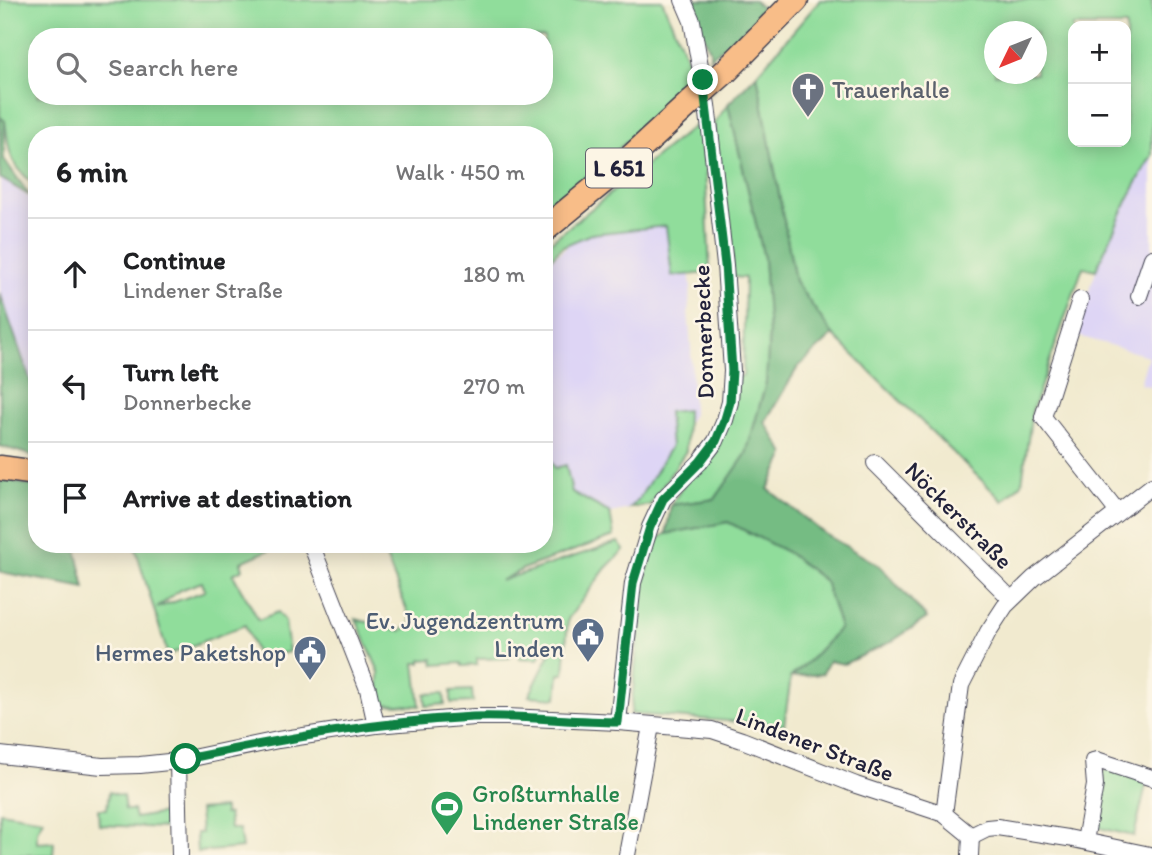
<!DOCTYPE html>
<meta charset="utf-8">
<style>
body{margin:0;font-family:Itim,sans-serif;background:#f6f6f6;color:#202124}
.controls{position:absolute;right:21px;top:21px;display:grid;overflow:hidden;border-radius:14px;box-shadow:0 4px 18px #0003}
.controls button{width:63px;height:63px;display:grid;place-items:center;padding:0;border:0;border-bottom:2px solid #e0e0e0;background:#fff;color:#202124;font:35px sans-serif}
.compass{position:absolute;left:984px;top:21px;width:63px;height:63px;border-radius:50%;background:#fff;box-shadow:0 4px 18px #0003;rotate:227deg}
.stop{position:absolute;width:21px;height:21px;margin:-16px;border:5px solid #0b8043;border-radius:50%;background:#fff}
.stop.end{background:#0b8043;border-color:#fff;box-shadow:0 2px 7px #0008}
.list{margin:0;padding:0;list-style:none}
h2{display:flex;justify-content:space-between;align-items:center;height:91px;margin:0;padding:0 28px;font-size:30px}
h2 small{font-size:23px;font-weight:400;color:#757577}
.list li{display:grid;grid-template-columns:46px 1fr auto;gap:21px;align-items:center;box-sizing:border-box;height:112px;padding:0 28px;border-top:2px solid #e0e0e0}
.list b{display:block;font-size:26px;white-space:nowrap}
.list p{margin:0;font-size:23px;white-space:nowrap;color:#757577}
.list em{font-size:23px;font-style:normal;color:#757577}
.icon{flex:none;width:38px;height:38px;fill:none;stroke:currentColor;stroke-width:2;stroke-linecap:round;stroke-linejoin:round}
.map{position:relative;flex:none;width:1152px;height:855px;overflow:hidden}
.search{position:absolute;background:#fff;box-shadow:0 4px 18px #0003;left:28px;top:28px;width:525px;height:77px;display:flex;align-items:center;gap:18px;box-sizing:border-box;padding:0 24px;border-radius:28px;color:#757577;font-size:26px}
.panel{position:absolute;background:#fff;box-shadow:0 4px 18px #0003;left:28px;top:126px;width:525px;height:427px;border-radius:28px}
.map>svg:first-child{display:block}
.built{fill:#ded5f5}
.green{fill:#90dd9b;stroke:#59806b;stroke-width:2;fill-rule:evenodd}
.forest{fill:#74bc83;stroke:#4b6f5f;stroke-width:2}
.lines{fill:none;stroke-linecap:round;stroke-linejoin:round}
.street-casing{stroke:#414051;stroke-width:18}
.primary-casing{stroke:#414051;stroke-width:27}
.street{stroke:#fff;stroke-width:16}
.primary{stroke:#f8bd88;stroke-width:24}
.primary-bridge-casing{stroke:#414051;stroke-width:27;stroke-linecap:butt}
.primary-bridge{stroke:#f8bd88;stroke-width:24}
.route{stroke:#0b8043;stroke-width:9}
.labels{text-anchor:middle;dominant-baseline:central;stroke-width:5;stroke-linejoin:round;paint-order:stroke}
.shield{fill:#fcf5e5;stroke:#63616e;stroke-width:2}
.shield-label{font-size:23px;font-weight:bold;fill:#22223b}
.worship-label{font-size:24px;fill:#5b616d;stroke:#fcf5e5;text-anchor:start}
.street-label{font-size:24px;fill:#22223b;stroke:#fcf5e5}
.service-label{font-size:24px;fill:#4e5e75;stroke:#fcf5e5;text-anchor:end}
.leisure-label{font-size:24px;fill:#27864d;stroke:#fcf5e5;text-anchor:start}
</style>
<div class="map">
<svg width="1152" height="855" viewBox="0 0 1152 855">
<rect width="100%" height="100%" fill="#fcf5e5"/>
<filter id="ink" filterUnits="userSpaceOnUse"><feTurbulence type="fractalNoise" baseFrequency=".0143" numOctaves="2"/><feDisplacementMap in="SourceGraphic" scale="14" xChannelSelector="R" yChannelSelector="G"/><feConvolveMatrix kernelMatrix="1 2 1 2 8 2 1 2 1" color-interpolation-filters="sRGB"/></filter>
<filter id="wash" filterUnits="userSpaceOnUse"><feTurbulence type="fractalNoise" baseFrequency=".00686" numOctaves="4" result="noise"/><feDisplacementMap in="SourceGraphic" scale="28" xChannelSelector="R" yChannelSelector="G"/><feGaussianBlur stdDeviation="1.57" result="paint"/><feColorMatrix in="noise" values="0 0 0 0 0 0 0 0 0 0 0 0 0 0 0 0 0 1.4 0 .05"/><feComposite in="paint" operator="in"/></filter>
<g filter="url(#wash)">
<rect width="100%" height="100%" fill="#f1eacf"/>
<g class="built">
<polygon points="1152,155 1152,387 1140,384 1148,356 1075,335 1096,270 1128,199"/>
<polygon points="656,169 679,190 691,287 688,311 691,348 693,414 639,507 610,513 573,516 544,474 544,266"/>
<polygon points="0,178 37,203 37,400 0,293"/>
</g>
<g class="green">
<path d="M0 0H662L693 72 637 133 544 212V135H37V188C7 159 11 160 5 121L0 117ZM37 37H544V96H37Z"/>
<path d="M820 0H1152V155L1128 199 1096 270 1083 267 1032 411 1022 483 1003 501 833 335 795 281 757 74ZM1073 26H1126V142H1073ZM995 32H1036V74H995Z"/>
<path d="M728 104 764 258 769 334 766 383 746 455 715 499 671 505C697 465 715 432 727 385L743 375 745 278 733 277 731 229 721 217 714 123Z"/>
<polygon points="703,119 710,273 672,276 666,226 591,234 563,246 544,265 544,247"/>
<polygon points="687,410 686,451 650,505 630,508 639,499 671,446 668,412"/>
<polygon points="544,451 555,468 566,465 572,492 610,513 614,536 525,568 500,581 618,542 624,550 606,568 568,619 564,674 559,674 557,698 529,696 550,654 543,650 538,659 519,658 518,651 510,652 510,658 477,659 477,665 462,666 461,663 434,665 433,659 421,660 421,663 415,663 420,706 379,704 379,672 356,619 401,631 412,623 381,544 544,544"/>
<polygon points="728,522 787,552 825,581 840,628 813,657 791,677 784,725 631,714 643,585 657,539 666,534"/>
<path d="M134 544H283L241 562 243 569 233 574C240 590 251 603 258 620L278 612 285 621 289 652 258 658 245 625 168 655ZM202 582 205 591 157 608 180 590Z"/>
<polygon points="472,690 473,702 451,703 451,691"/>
<polygon points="444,693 445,704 426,706 425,694"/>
<polygon points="1109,768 1147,781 1134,836 1096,827 1100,801 1100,774"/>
<polygon points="109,792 123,796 125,810 133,810 135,818 165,813 166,828 99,825 98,809 107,809"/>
<polygon points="224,808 224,814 228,814 230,829 239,829 242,848 197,852 196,833 201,833 199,810"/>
<polygon points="0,812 43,819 37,831 37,843 54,842 53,855 0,855"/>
</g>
<g class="forest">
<polygon points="688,0 754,0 766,12 710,58 710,50"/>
<polygon points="757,74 795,281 833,335 798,367 765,422 785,454 768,489 825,534 880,566 927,618 891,642 844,664 829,661 822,674 791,677 813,657 840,628 825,581 787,552 728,522 666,534 671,505 715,499 746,454 766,383 769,334 764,258 728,104"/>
<polygon points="0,117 5,121 4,159 30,196 0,178"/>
<polygon points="0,293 37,400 37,457 0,446"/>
<polygon points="0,478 37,487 37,544 75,544 85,588 0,572"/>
</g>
</g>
<g filter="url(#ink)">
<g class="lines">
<defs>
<g id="street">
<polyline points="1139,296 1152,258"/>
<polyline points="1080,300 1043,417 1117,511"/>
<polyline points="875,463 1011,599"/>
<polyline points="311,544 368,689 376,725"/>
<polyline points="618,722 633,583 650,527 663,499 700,462 716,441 725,420 730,402 732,371 725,265 713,156 707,105 692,21 683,0"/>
<polyline points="0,755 102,766 140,765 178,761 278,740 376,725 474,717 507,717 618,722 712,730 742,740 856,785 944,814 971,836"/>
<polyline points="178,761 180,855"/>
<polyline points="944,814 961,685 988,632 1005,606 1034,578 1152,486"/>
<polyline points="971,836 987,828 997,827 1068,838 1150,855"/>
<polyline points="1085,841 1095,785 1093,761 1097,760 1152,778"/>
<polyline points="627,855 651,726"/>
<polyline points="970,855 971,836"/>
</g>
<g id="primary">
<polyline points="727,70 796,0"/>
<polyline points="544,230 618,169 692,101"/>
<polyline points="0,468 37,473"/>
</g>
</defs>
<use href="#street" class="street-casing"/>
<use href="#primary" class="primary-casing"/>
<use href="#street" class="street"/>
<use href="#primary" class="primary"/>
<defs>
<polyline id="primary-bridge" points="692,101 727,70"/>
</defs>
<use href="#primary-bridge" class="primary-bridge-casing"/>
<use href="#primary-bridge" class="primary-bridge"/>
</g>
</g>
<g class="lines" filter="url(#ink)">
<path class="route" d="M186 759C281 739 376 722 473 717 522 715 570 722 618 722L633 583 650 527 663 499 700 462 716 441 725 419 730 402 732 371 725 265 703 80"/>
</g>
<defs>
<symbol id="church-pin" viewBox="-11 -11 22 30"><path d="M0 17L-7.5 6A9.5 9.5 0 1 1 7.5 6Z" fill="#6b7280" stroke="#fcf5e5"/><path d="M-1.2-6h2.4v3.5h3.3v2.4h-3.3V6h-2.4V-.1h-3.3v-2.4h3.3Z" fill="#fff"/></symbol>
<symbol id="civic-pin" viewBox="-11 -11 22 30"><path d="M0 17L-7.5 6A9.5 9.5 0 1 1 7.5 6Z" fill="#5c6f8a" stroke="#fcf5e5"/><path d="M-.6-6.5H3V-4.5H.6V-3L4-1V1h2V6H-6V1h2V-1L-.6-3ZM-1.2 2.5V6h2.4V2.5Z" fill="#fff"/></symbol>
<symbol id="stadium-pin" viewBox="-11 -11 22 30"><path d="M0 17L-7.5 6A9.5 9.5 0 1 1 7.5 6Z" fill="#2e9e5b" stroke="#fcf5e5"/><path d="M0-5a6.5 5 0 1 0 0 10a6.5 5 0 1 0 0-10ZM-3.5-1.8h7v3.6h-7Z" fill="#fff"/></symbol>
</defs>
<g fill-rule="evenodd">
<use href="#church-pin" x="789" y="70" width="38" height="52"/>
<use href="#civic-pin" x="569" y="615" width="38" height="52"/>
<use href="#civic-pin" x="291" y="633" width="38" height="52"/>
<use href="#stadium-pin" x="428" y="788" width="38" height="52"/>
</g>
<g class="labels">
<rect class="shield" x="586" y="148.5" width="66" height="39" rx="5"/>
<g class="shield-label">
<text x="619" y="168">L 651</text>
</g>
<g class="worship-label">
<text x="832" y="89">Trauerhalle</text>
</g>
<g class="street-label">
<text transform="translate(703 332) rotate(-92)">Donnerbecke</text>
<text transform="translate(959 515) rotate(45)">Nöckerstraße</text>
<text transform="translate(815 744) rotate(21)">Lindener Straße</text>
</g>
<g class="service-label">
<text x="564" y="620">Ev. Jugendzentrum<tspan x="564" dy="28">Linden</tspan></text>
<text x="286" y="652">Hermes Paketshop</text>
</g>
<g class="leisure-label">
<text x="472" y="793">Großturnhalle<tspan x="472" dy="28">Lindener Straße</tspan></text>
</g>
</g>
</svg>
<div class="controls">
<button>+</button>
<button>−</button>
</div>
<svg class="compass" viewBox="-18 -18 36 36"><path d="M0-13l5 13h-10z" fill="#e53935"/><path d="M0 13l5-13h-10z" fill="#757577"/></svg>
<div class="stop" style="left:186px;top:759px"></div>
<div class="stop end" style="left:703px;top:80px"></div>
<div class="search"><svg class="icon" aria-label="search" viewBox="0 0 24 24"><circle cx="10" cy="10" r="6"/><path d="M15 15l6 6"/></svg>Search here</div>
<section class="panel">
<h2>6 min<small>Walk · 450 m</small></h2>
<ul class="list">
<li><svg class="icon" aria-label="ahead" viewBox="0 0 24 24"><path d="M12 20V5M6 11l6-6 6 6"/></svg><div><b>Continue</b><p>Lindener Straße</p></div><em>180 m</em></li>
<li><svg class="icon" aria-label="left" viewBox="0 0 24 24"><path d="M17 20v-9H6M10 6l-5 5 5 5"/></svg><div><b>Turn left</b><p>Donnerbecke</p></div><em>270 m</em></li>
<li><svg class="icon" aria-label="arrive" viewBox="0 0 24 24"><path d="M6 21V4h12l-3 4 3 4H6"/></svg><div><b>Arrive at destination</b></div></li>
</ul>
</section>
</div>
